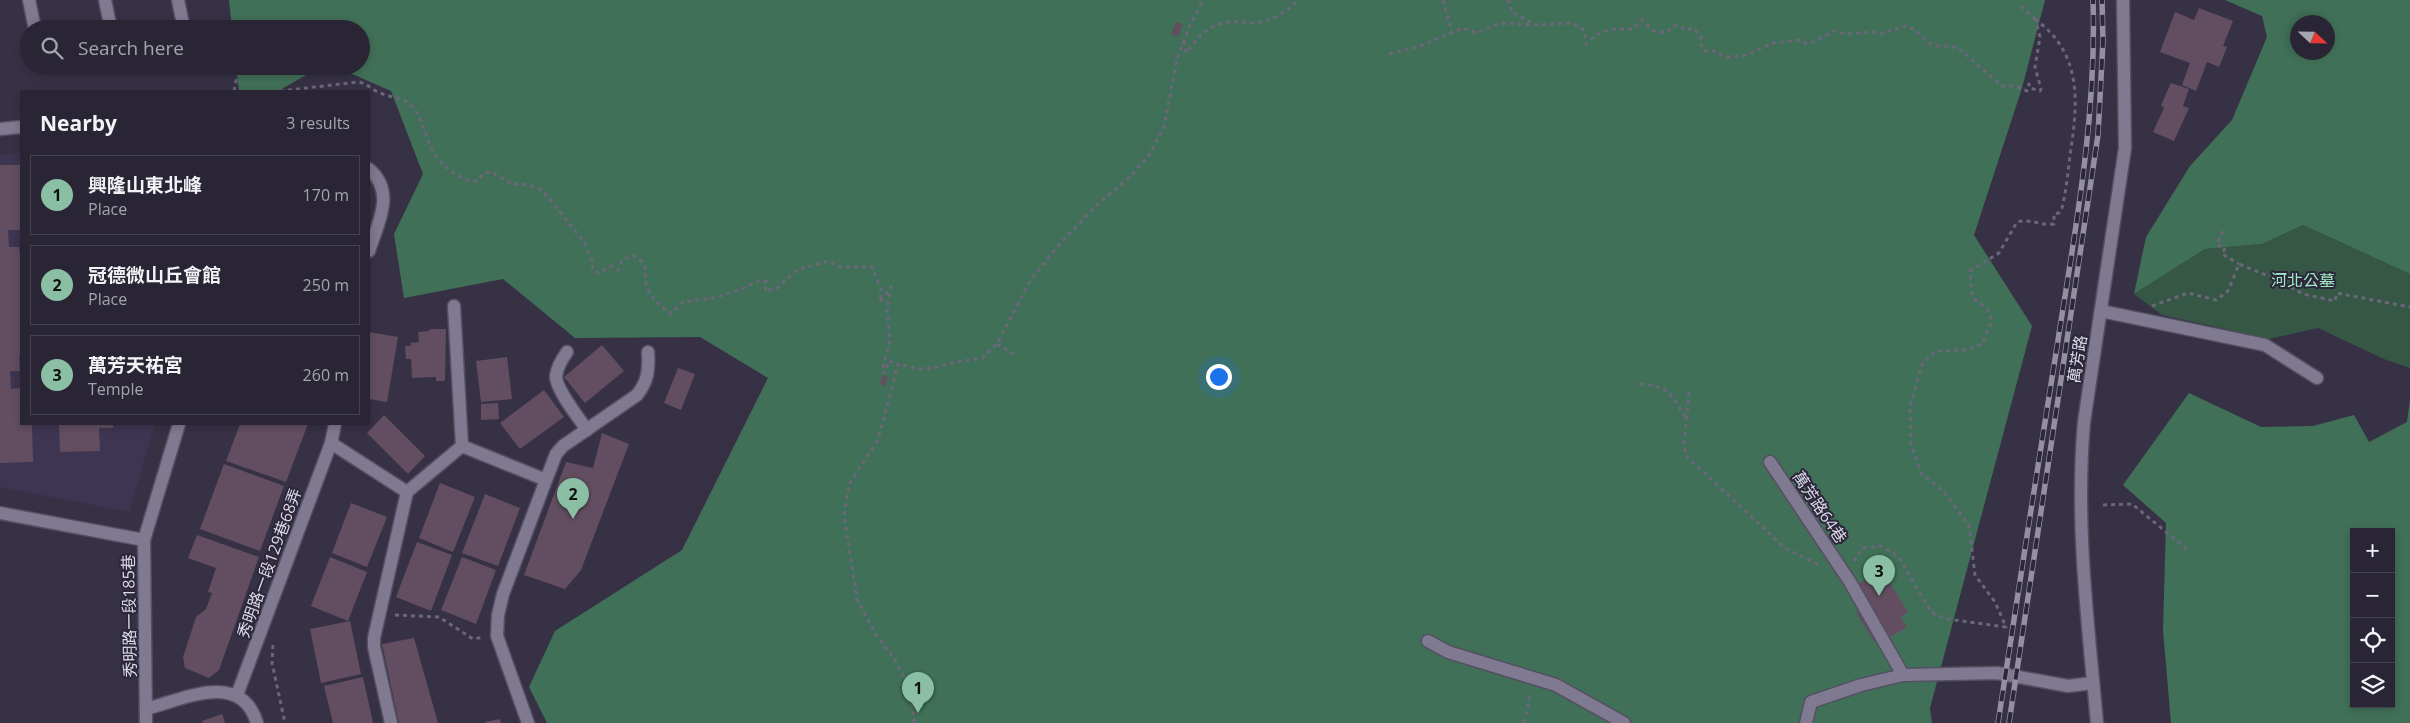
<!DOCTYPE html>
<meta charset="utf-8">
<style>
body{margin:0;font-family:"Open Sans","Noto Sans TC",sans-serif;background:#312d3c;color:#f1f3f6}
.controls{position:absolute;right:15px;bottom:15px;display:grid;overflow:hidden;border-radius:0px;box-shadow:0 2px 8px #0003}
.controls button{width:45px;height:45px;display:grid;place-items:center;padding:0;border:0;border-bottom:1px solid #45424f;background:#292534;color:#f1f3f6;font:25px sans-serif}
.compass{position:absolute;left:2290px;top:15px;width:45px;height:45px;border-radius:50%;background:#292534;box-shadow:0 2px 8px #0003;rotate:112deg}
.you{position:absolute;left:1218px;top:376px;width:18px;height:18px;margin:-12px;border:4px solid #fff;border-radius:50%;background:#1a73e8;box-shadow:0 0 0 8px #1a73e833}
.badge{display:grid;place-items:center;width:32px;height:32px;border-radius:50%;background:#8abfa5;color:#111;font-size:16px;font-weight:700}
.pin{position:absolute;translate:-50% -41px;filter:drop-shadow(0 1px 2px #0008)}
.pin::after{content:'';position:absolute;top:26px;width:18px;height:15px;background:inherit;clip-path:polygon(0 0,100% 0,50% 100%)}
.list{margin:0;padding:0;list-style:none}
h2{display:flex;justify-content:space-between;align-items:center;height:65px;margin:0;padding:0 20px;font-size:21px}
h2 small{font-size:16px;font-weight:400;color:#a5a5ac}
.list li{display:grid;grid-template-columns:32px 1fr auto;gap:15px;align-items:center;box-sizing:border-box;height:80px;margin:0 10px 10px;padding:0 10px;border:1px solid #45424f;border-radius:0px}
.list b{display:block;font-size:19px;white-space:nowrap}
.list p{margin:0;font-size:16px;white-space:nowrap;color:#a5a5ac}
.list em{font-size:16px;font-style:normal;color:#a5a5ac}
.icon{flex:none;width:28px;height:28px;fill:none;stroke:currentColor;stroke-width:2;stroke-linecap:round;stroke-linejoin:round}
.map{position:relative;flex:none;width:2410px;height:723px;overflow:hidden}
.search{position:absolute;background:#292534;box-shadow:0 2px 8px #0003;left:20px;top:20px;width:350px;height:55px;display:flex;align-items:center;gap:12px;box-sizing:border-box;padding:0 18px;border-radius:28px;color:#a5a5ac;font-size:19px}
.panel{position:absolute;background:#292534;box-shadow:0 2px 8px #0003;left:20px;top:90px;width:350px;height:335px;border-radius:0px}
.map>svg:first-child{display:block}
.built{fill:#3d3551}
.green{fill:#375746}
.forest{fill:#417058;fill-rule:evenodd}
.building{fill:#624e60}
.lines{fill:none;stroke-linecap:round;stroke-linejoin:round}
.minor-casing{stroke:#544f61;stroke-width:15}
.path{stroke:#6b6679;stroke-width:3;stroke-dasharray:4 4;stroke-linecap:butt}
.minor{stroke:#7f7991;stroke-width:12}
.rail-casing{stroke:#9490a1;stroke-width:5.5}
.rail{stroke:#2c273b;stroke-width:4;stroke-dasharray:11;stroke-linecap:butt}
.labels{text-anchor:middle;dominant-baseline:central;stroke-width:4;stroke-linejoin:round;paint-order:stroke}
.park-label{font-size:16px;fill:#a0ecc4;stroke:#2c273b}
.street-label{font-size:16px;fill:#dedbe9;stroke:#2c273b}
</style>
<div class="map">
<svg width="2410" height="723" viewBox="0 0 2410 723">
<rect width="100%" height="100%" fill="#373146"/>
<polygon class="built" points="21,153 21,424 155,424 129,512 0,487 0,155"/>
<polygon class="green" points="2303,225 2410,274 2410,368 2384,359 2318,328 2264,340 2230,330 2162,315 2134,294 2205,249 2262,244"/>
<g class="forest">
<polygon points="229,0 2045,0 2022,88 1974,235 2032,326 1930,708 1932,723 547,723 529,687 555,631 682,550 768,378 700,337 575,338 503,279 404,298 394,234 423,174 391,91 334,66 361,66 361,29 232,29"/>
<path d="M2225 0H2410V274L2303 225 2262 244 2205 249 2134 294 2146 237 2190 166 2232 120 2267 37 2262 16ZM2328 22V52H2298V22Z"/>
<polygon points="236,66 322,66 278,91 239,91"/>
<path d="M2189 393 2261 427 2313 426 2354 415 2369 442 2407 422 2410 399V723H2171L2163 630 2166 523 2123 485ZM2354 532H2391V704H2354Z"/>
</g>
<g class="building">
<polygon points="2199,8 2233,21 2223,46 2227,47 2219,67 2207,62 2196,91 2182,85 2190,63 2160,52 2175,12 2194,20"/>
<polygon points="1176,22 1183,24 1178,37 1171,34"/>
<polygon points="2171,83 2189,89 2183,106 2189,108 2174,141 2153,132 2164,108 2161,105"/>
<polygon points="0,165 21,165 21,230 8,230 9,247 19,247 21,264 21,356 19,356 20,371 10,371 11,389 21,388 21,424 32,424 33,462 0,463"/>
<polygon points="430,329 446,329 445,381 436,381 436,377 412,378 411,359 406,359 405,346 411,346 410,343 419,342 418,332 429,331"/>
<polygon points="369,332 398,337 387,402 369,399"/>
<polygon points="602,345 624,371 585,403 564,377"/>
<polygon points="507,357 512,399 481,402 476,361"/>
<polygon points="678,368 695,374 681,410 664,403"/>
<polygon points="883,375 888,377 885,386 880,384"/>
<polygon points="544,390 564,417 520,449 500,423"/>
<polygon points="498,403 499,419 481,420 481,404"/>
<polygon points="384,415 425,456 408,474 367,433"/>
<polygon points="59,424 113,424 113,428 99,428 100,451 60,452"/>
<polygon points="240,424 308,424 286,482 226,461"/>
<polygon points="602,433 629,444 581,570 565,589 524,575 566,462 593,468"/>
<polygon points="224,464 284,486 260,551 200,529"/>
<polygon points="440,483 475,497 453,552 419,538"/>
<polygon points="485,494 520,508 498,566 462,553"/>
<polygon points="351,503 387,517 367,567 332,553"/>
<polygon points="197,535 259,557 219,670 209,678 185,668 183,657 196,617 206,609 212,593 208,592 216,568 188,558"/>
<polygon points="417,542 452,555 431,611 396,597"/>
<polygon points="330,557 367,572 348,621 311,606"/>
<polygon points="462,557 496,570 476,624 441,610"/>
<polygon points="1882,570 1908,612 1900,617 1907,627 1890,637 1888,633 1874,642 1856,613 1866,606 1854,587"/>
<polygon points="350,621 361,674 321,683 310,629"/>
<polygon points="414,638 438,723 399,723 382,644"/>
<polygon points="363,677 373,723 333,723 324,686"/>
<polygon points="222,714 225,723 203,723 202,721"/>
<polygon points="500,719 501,723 485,723 485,722"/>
</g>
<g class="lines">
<defs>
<g id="minor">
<polyline points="29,0 35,29"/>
<polyline points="105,0 111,29"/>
<polyline points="178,0 184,29"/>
<polyline points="0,129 21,127"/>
<path d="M369 169C396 192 378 223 369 251"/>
<polyline points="454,306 462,446"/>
<polyline points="2101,311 2265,345 2317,378"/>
<path d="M567 352C562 359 557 367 556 376 556 390 579 418 587 430"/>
<path d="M331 443 407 492 462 446 546 480 556 454 563 446 637 395C648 381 649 370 648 352"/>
<polyline points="1770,462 1850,582 1903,675"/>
<polyline points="0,513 144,540"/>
<polyline points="1428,641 1448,652 1556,685 1624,723"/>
<polyline points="237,695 331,443 335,424"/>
<path d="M146 709C184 699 241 670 257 723"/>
<polyline points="146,723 144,540 179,424"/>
<polyline points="391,723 374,647 374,638 407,492"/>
<polyline points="528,723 497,636 498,615 503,594 546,480"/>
<polyline points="1806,723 1811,702 1861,685 1903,675 1997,673 2068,686 2093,683"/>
<path d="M2097 723C2088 623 2075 523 2084 422L2125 148 2123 0"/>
</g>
</defs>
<use href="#minor" class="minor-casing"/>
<g class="path">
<polyline points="1443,0 1452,32"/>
<path d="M1507 0 1510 3 1511 12 1536 25 1573 23 1584 30 1586 44C1602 28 1612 29 1633 29L1642 20 1654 31 1665 33 1676 25 1687 30 1693 28 1701 37 1700 42 1704 51H1713L1727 57 1747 55 1773 43 1797 40 1805 43 1813 42 1834 31 1845 34 1873 32 1881 34 1905 26 1914 29 1929 43 1937 46 1957 47 2002 86H2015L2027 91 2029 84 2030 88 2040 91 2041 89 2035 67 2040 37 2036 20C2083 54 2078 104 2070 155 2068 173 2066 191 2062 208L2059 213 2054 214V224C2040 226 2030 218 2017 222L1999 253 1970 271 1972 297 1987 309 1992 321 1982 344 1967 350 1936 351 1923 362 1910 406 1911 444 1921 473 1944 492 1969 525 1975 575 1995 602 2006 627 1947 619 1931 612 1898 556 1881 546 1863 548 1853 562"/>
<polyline points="2021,6 2036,20"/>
<path d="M1184 41 1186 53C1195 42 1203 30 1217 25 1229 20 1239 22 1251 23 1270 23 1286 12 1299 0"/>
<polyline points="1389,54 1418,47 1463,28 1477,33 1500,23 1533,25"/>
<polyline points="234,91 239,66"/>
<path d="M280 91 358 82C367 83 371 89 378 92 390 98 405 97 413 107 431 132 423 154 456 174 463 178 468 182 477 181L484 173 492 172 510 183 529 185 543 191 584 242 592 260 593 270 598 273 611 266 618 270 622 259 634 256C652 266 642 271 647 287 651 299 661 306 671 314L683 302 713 298 740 290 760 280 767 282 765 291 777 288 797 270 829 261 837 267H872L881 289 880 302 891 287 887 309 890 341 882 371 885 373 889 361 898 364"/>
<polyline points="2223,231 2217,245 2225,248 2222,254 2239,264"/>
<polyline points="2152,306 2188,293 2216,300 2228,291 2239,264 2278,280 2303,294 2335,301 2337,293 2410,307"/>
<polyline points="997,344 1017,356"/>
<path d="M1640 384C1672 388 1669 392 1686 418"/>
<polyline points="1689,392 1684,445 1687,457 1785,548 1819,565"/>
<polyline points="2103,505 2132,504 2187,549"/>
<polyline points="395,615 439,617 473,639 484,637"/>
<polyline points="273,645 272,663 285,723"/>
<polyline points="914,723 911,692 895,660 875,633 857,599 844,516 849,484 878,440 898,364 918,369 934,368 955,362 982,358 997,344 1030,281 1057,247 1097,205 1132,175 1149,155 1164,127 1177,59 1189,27 1203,0"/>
<polyline points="1524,723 1531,691"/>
</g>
<use href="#minor" class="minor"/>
<defs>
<g id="rail">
<path d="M1998 723C2017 600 2036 476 2056 353 2074 237 2097 118 2093 0"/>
<polyline points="2009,723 2098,135 2103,41 2102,0"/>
</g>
</defs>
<use href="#rail" class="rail-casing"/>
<use href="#rail" class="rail"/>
</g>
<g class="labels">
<g class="park-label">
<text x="2303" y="280">河北公墓</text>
</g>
<g class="street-label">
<text transform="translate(2077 359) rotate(-81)">萬芳路</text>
<text transform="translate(1820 507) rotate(56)">萬芳路64巷</text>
<text transform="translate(269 563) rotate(-70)">秀明路一段129巷68弄</text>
<text transform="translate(129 616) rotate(-91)">秀明路一段185巷</text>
</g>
</g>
</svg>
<div class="controls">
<button>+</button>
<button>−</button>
<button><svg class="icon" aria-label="locate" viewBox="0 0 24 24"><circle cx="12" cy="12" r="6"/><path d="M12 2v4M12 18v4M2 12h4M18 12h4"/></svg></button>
<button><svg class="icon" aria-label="layers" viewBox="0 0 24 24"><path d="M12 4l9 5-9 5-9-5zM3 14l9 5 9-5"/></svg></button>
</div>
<svg class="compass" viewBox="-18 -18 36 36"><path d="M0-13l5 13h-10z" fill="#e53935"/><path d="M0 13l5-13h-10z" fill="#a5a5ac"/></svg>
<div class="you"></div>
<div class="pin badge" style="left:918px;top:713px">1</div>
<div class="pin badge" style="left:573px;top:519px">2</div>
<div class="pin badge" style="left:1879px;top:596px">3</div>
<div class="search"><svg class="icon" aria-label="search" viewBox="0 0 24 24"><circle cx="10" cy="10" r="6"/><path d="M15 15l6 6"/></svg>Search here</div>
<section class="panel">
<h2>Nearby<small>3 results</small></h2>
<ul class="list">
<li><span class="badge">1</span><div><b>興隆山東北峰</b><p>Place</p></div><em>170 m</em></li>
<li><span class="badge">2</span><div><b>冠德微山丘會館</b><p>Place</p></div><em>250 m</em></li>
<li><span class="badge">3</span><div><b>萬芳天祐宮</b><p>Temple</p></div><em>260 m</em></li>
</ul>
</section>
</div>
